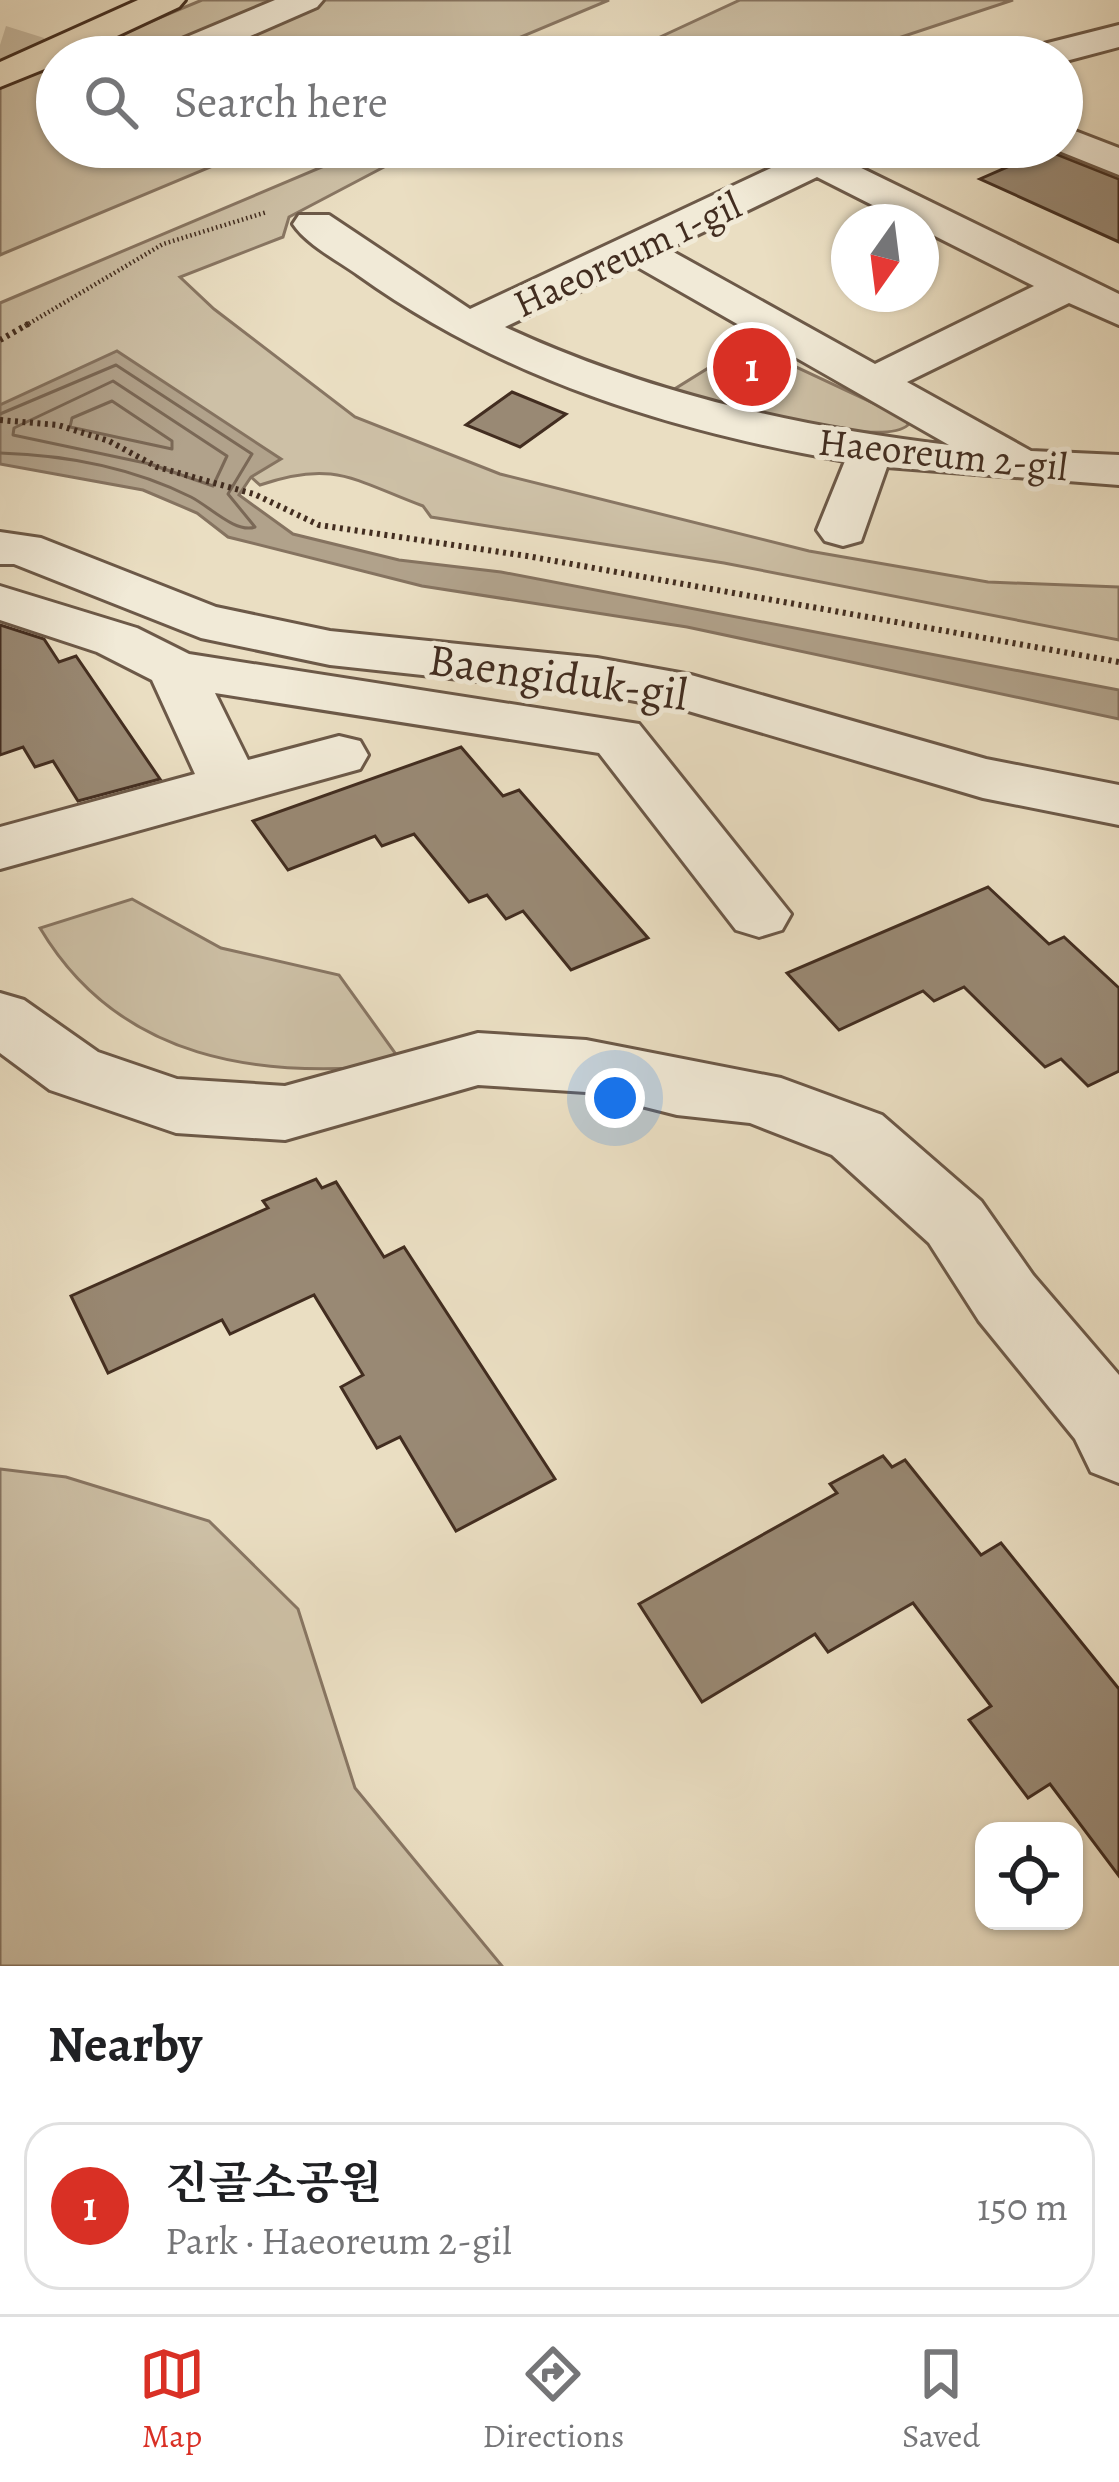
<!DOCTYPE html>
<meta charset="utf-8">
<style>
body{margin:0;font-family:Alegreya,"Noto Serif KR",serif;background:#f2f2f2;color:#202124}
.controls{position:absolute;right:36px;bottom:36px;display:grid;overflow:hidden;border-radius:24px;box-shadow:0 3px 9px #0004}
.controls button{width:108px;height:108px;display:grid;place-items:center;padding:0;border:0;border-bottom:3px solid #e0e0e0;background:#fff;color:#202124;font:60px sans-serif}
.compass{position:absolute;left:831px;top:204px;width:108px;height:108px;border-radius:50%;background:#fff;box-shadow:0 3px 9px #0004;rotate:194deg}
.you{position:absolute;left:615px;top:1098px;width:42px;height:42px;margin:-30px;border:9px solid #fff;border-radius:50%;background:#1a73e8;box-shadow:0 0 0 18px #1a73e833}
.badge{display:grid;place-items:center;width:78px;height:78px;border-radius:50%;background:#d93025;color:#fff;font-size:39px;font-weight:700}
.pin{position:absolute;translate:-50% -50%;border:6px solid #fff;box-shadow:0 3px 12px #0006}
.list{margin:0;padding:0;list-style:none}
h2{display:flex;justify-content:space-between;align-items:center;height:156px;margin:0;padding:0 48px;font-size:51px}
h2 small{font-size:39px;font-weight:400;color:#757577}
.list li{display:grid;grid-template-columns:78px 1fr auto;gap:36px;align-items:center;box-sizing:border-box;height:168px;margin:0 24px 24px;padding:0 24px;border:3px solid #e0e0e0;border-radius:36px}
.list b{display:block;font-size:45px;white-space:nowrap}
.list p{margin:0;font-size:39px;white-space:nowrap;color:#757577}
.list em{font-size:39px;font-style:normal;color:#757577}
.icon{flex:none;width:66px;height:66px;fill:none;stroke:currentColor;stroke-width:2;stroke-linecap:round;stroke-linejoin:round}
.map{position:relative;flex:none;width:1119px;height:1966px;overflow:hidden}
.search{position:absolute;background:#fff;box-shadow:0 3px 9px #0004;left:36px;right:36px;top:36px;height:132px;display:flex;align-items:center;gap:30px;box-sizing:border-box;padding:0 42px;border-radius:66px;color:#757577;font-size:45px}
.sheet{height:348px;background:#fff}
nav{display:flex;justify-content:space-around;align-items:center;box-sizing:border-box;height:168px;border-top:3px solid #e0e0e0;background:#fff;font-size:33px;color:#757577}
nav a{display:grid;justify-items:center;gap:6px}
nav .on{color:#d93025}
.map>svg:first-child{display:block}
.green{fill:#cdc0a6;stroke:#887663;stroke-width:3}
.water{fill:#b1a28b;stroke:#857360;stroke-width:3}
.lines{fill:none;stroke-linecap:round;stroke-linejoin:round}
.shore{stroke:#7a6856;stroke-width:3}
.building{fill:#998974;stroke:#422d20;stroke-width:3}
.minor-tunnel{stroke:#c8bba2;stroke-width:40;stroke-dasharray:40 20;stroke-linecap:butt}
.minor-casing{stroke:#6c5948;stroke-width:6}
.highway-casing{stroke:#422d20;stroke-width:6}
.path-far1{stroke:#422d20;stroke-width:4.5;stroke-dasharray:1.5 3;stroke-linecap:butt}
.path{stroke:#422d20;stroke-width:6;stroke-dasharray:3 4.5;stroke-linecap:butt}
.minor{fill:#f1ead7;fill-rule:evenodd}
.highway{fill:#eadec2;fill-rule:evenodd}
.labels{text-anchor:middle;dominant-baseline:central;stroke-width:10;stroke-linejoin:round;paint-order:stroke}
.far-street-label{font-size:39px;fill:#422d20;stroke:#f1ead7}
.street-label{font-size:45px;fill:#422d20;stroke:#f1ead7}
</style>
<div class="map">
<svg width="1119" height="1966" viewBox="0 0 1119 1966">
<rect width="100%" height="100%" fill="#eadec2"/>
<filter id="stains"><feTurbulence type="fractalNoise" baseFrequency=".00167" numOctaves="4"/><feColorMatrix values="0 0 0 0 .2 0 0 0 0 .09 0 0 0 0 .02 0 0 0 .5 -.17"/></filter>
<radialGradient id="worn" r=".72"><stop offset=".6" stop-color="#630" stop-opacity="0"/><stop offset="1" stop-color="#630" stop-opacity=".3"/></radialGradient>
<g class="green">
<polygon points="202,0 609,0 473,57 65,57"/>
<polygon points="740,0 1013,0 841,57 617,57"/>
<polygon points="57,61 57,147 258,147 0,255 0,87"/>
<path d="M369 147H422L289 217 283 237 180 277 214 309 355 417 500 474 809 551 988 582 1119 587V640L724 563 431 517 423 506C355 481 335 459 260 485L251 477 0 409V303Z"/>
<path d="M747 344 907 419 908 425C879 451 714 400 673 390Z"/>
<path d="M132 899 221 948 339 975 403 1064C260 1080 119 1061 40 928Z"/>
<polygon points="0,1469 66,1477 209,1521 298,1609 355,1788 502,1966 0,1966"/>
</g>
<polygon class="water" points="117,351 281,459 251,477 239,495 293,534 399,560 501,572 1119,690 1119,719 687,627 422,586 228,537 197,513 143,490 0,464 0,405"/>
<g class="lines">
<g class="shore">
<polygon points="113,381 227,456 213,486 150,464 13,435 14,428"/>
<polygon points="112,401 172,441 172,449 70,427 72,418"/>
<path d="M0 414 116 365 252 454 228 494 255 527C236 534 209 506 191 497 131 467 66 455 0 453"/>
</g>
</g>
<g class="building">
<polygon points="1046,150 1119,179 1119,242 980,179"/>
<polygon points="512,392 566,414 520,447 466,425"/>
<polygon points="0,625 44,639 59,662 76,656 160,779 78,801 53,761 35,767 23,747 0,755"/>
<polygon points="461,747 503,796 519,790 648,938 571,970 523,911 506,919 487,895 469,902 414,834 382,846 375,836 288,870 253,821"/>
<polygon points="988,887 1049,944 1064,937 1119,988 1119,1071 1088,1086 1061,1059 1045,1067 964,987 934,1001 923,991 839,1030 787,973"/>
<polygon points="316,1179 322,1188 336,1182 384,1257 404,1247 555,1479 456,1531 400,1437 377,1448 341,1387 363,1375 314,1295 230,1334 222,1320 108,1373 71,1296 268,1208 263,1201"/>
<polygon points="883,1456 892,1467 905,1460 981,1555 1001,1543 1119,1689 1119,1876 1050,1784 1028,1798 969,1720 991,1706 913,1603 828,1652 815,1634 702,1702 639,1604 837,1493 830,1484"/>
</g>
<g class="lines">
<polyline class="minor-tunnel" points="0,45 57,63"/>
<defs>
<g id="minor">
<polygon points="275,0 323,0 317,7 202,57 152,57 158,49"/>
<polygon points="1119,25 1119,47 1062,62 1062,57 1018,57 1024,49"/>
<polygon points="1062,126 1119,148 1119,175 1049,147 1062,147"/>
<path d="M816 147H868L849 162 1119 294V325L1069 303 907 382 1031 451 1119 455V485L887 467 861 541 843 546 825 541 817 530 845 461C671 431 503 379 358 275 337 260 307 245 293 224L299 215H329L470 309ZM817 177 906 222H921V229L1034 286 875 364 668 249ZM634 265 949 445C793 426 648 393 505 327Z"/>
<polygon points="0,532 41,538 216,607 330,631 597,658 691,675 986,759 1119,785 1119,825 983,798 685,710 597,694 330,665 201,638 14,564 0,564"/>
<polygon points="0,586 137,628 189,654 639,724 791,914 782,930 759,937 736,930 599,753 215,693 248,760 339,736 360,741 368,755 360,769 0,869 0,827 195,774 152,680 97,652 0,620"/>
<polygon points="0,993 24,1000 98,1052 177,1079 285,1086 478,1033 586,1040 781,1078 882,1115 981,1201 1033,1275 1119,1375 1119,1483 1091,1472 1075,1439 979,1321 929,1243 832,1155 750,1123 677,1115 586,1092 478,1085 285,1140 176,1133 50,1090 0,1053"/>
</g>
<polygon id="highway" points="138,0 185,0 179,7 72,57 57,57 57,64 0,87 0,62"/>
</defs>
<use href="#minor" class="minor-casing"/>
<use href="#highway" class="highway-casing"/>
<polyline class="path-far1" points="25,326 163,244 267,212"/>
<g class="path">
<polyline points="0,340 30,323"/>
<polyline points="0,420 58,425 109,441 157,467 254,494 319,525 527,556 1119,662"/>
</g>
<use href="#minor" class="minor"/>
<use href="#highway" class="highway"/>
</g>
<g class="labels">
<g class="far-street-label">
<text transform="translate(627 254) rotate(-25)">Haeoreum 1-gil</text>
<text transform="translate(943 454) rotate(6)">Haeoreum 2-gil</text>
</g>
<g class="street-label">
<text transform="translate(558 677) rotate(8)">Baengiduk-gil</text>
</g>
</g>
<rect width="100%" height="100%" filter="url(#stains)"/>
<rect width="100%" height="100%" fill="url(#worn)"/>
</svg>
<div class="controls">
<button><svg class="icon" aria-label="locate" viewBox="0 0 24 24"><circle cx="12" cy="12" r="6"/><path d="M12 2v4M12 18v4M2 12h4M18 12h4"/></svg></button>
</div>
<svg class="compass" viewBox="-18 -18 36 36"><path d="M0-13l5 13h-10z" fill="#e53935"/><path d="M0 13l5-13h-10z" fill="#757577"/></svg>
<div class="you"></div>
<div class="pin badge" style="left:752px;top:367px">1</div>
<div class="search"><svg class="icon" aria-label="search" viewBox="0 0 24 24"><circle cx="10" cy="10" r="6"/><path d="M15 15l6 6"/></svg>Search here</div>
</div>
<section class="sheet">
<h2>Nearby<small></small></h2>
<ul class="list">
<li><span class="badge">1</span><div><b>진골소공원</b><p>Park · Haeoreum 2-gil</p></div><em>150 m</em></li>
</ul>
</section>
<nav>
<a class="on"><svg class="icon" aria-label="map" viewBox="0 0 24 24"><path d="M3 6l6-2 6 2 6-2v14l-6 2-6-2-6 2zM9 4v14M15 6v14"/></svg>Map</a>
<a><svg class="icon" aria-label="directions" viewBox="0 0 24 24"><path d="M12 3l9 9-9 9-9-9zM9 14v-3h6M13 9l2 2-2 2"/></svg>Directions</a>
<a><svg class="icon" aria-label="saved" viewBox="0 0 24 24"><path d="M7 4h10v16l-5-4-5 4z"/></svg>Saved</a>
</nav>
